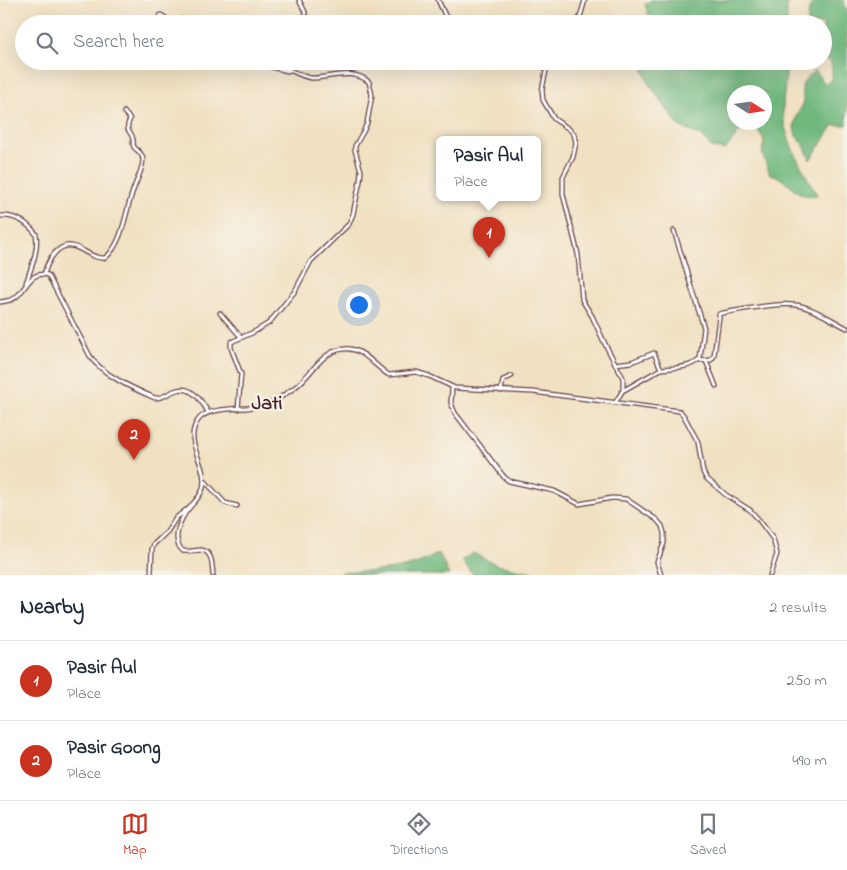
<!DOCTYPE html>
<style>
body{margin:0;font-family:"Indie Flower",sans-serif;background:#f6f6f7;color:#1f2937}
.compass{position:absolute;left:727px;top:85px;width:45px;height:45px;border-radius:50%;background:#fff;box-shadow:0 5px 20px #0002;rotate:102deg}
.you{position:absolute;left:358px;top:304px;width:18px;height:18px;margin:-12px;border:4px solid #fff;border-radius:50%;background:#1a73e8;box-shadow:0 0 0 8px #1a73e833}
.badge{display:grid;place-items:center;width:32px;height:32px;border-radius:50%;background:#c8321e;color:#fff;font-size:16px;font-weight:700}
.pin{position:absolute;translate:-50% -41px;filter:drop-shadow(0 1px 2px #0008)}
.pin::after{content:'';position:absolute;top:26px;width:18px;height:15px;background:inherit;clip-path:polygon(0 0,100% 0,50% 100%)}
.popup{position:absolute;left:436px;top:136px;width:105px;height:65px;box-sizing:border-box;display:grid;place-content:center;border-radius:8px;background:#fff;filter:drop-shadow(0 1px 4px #0005);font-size:16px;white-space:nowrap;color:#747a83}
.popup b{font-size:19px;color:#1f2937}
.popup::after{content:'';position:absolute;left:50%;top:100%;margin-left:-10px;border:10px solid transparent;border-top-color:#fff}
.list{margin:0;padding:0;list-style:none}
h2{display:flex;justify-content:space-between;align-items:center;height:65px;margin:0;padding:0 20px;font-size:21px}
h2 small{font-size:16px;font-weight:400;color:#747a83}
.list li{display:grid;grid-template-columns:32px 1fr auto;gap:15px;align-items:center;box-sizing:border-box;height:80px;padding:0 20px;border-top:1px solid #e0e1e3}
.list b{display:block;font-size:19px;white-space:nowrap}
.list p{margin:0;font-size:16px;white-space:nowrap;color:#747a83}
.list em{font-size:16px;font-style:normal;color:#747a83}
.icon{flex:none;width:28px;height:28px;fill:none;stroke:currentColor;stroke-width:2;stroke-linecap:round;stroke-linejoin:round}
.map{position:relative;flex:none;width:847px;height:575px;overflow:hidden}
.search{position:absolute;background:#fff;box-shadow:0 5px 20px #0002;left:15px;right:15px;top:15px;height:55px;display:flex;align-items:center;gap:12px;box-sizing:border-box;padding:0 18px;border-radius:28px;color:#747a83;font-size:19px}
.sheet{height:225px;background:#fff}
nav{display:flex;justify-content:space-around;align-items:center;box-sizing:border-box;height:70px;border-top:1px solid #e0e1e3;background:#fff;font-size:14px;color:#747a83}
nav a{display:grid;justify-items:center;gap:2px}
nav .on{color:#c8321e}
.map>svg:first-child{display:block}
.forest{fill:#6fb87e;stroke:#5c6c54;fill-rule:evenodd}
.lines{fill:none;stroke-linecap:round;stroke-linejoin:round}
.street-casing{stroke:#633c42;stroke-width:5.5}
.street{stroke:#fff;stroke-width:3}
.labels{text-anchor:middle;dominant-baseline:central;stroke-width:4.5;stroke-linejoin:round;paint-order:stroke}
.quarter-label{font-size:20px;font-weight:bold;fill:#4a1f2b;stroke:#f7f3e8}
</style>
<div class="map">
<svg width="847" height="575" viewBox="0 0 847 575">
<rect width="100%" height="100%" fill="#f7f3e8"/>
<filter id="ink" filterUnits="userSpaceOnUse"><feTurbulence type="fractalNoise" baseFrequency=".02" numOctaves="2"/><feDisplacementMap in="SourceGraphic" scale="10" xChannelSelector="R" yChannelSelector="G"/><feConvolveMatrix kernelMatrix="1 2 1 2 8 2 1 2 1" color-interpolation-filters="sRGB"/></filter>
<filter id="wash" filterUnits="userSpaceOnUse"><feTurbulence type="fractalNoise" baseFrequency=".0096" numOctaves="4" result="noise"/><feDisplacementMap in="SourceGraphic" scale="20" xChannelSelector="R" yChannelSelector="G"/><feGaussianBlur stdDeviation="1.12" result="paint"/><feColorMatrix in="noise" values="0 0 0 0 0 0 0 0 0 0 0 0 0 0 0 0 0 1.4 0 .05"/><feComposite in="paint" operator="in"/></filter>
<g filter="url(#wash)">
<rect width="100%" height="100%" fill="#f1e1c2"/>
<g class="forest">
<polygon points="652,0 787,0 787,24 651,24 645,4"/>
<path d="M814 0H843L847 10V125H834L810 160 804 145 796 136 794 127 796 117 804 102C800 86 801 80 816 71L820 78 826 84 832 79V69L830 60H823V24H807L809 9Z"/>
<path d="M645 61H787C787 77 783 93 783 108 782 137 804 171 817 195 798 198 796 188 781 179 778 176 774 175 770 174L762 153 764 140 756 127 741 130 725 150 712 148 699 135 679 126 649 84 643 68ZM734 92H764V122H734Z"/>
<path d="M439 553 449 575H339L341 572C374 572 410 571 439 553Z"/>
<polygon points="473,553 497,565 533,572 537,575 473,575 462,560"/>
</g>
</g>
<g filter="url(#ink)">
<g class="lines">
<defs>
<g id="street">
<polyline points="299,0 305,12 306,24"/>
<polyline points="438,0 449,24"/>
<polyline points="154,24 161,15 172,22 181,19 190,24"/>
<polyline points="578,24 585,0"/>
<polyline points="261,61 271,67 288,71"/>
<polyline points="548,61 542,90 543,100 554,119 569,129 574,134 576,143 573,157 563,177 563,194 578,254 582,300 592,316 605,344 623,378 623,390 615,403"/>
<path d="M0 216C15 215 27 222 36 234 39 250 31 268 26 283"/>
<path d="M44 274C47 264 51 254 61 248 76 239 89 260 105 258 124 243 125 210 134 188 137 179 143 169 143 159 142 152 137 151 134 147 132 143 134 143 133 139 131 129 124 133 130 119L124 112"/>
<path d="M0 302C5 301 12 301 16 297 27 288 30 270 48 275L90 356C102 375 134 389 155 398 163 398 167 394 174 391 191 384 201 400 208 412"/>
<polyline points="220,313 241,337"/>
<path d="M699 361 711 360 714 356 719 317V314L722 313C742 310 781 301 801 306 815 309 833 321 847 328"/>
<polyline points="706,361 716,386"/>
<path d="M615 364 631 362 654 353 661 369C672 368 692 368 700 359L704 328 674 231"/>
<polyline points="452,388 451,403 455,413 504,477 509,481 554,491 579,504 612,498 626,499 657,520 662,526 664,533 664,543 657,562 661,575"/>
<polyline points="624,390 661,369"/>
<polyline points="501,391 503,380 512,376"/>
<path d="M238 409 241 374 231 348V342L254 332 269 323 295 291 311 261 349 224 353 214 360 181 361 171 355 150V146L364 130 367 123 372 95 369 82C352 67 329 79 311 78 304 77 298 74 292 71 286 68 282 67 280 61"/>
<polyline points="204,480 225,503 237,506"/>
<polyline points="151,575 152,549 154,544 167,532 176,518 186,510"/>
<path d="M213 575C212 566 213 551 201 550 195 550 189 552 183 551 170 540 181 517 190 507 195 501 201 496 203 488 209 465 181 441 199 419 211 404 254 412 272 403 278 399 295 388 300 383 313 371 324 350 344 349 363 347 374 366 389 375L416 372 429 376 455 388 533 392 680 411 684 416 698 442 703 472 706 478 726 495 750 510 759 520 773 539 777 554 770 575"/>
</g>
</defs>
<use href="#street" class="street-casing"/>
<use href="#street" class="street"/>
</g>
</g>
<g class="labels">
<g class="quarter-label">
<text x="267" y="404">Jati</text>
</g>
</g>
</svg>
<svg class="compass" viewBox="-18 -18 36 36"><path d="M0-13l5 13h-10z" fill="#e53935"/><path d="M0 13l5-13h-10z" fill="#747a83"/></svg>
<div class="you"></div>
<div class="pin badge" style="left:489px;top:258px">1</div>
<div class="popup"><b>Pasir Aul</b>Place</div>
<div class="pin badge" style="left:134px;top:460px">2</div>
<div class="search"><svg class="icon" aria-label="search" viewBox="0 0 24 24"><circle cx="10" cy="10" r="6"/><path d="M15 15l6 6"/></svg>Search here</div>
</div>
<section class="sheet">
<h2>Nearby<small>2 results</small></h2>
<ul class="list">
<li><span class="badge">1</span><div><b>Pasir Aul</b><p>Place</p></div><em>250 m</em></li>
<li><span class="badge">2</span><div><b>Pasir Goong</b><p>Place</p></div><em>490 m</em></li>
</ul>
</section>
<nav>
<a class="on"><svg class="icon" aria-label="map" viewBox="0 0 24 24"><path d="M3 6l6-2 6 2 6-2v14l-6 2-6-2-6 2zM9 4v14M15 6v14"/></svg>Map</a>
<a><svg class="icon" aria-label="directions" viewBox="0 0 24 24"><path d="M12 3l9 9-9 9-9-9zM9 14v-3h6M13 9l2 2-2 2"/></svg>Directions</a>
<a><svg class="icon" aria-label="saved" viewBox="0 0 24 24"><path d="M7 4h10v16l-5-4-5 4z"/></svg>Saved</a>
</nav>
